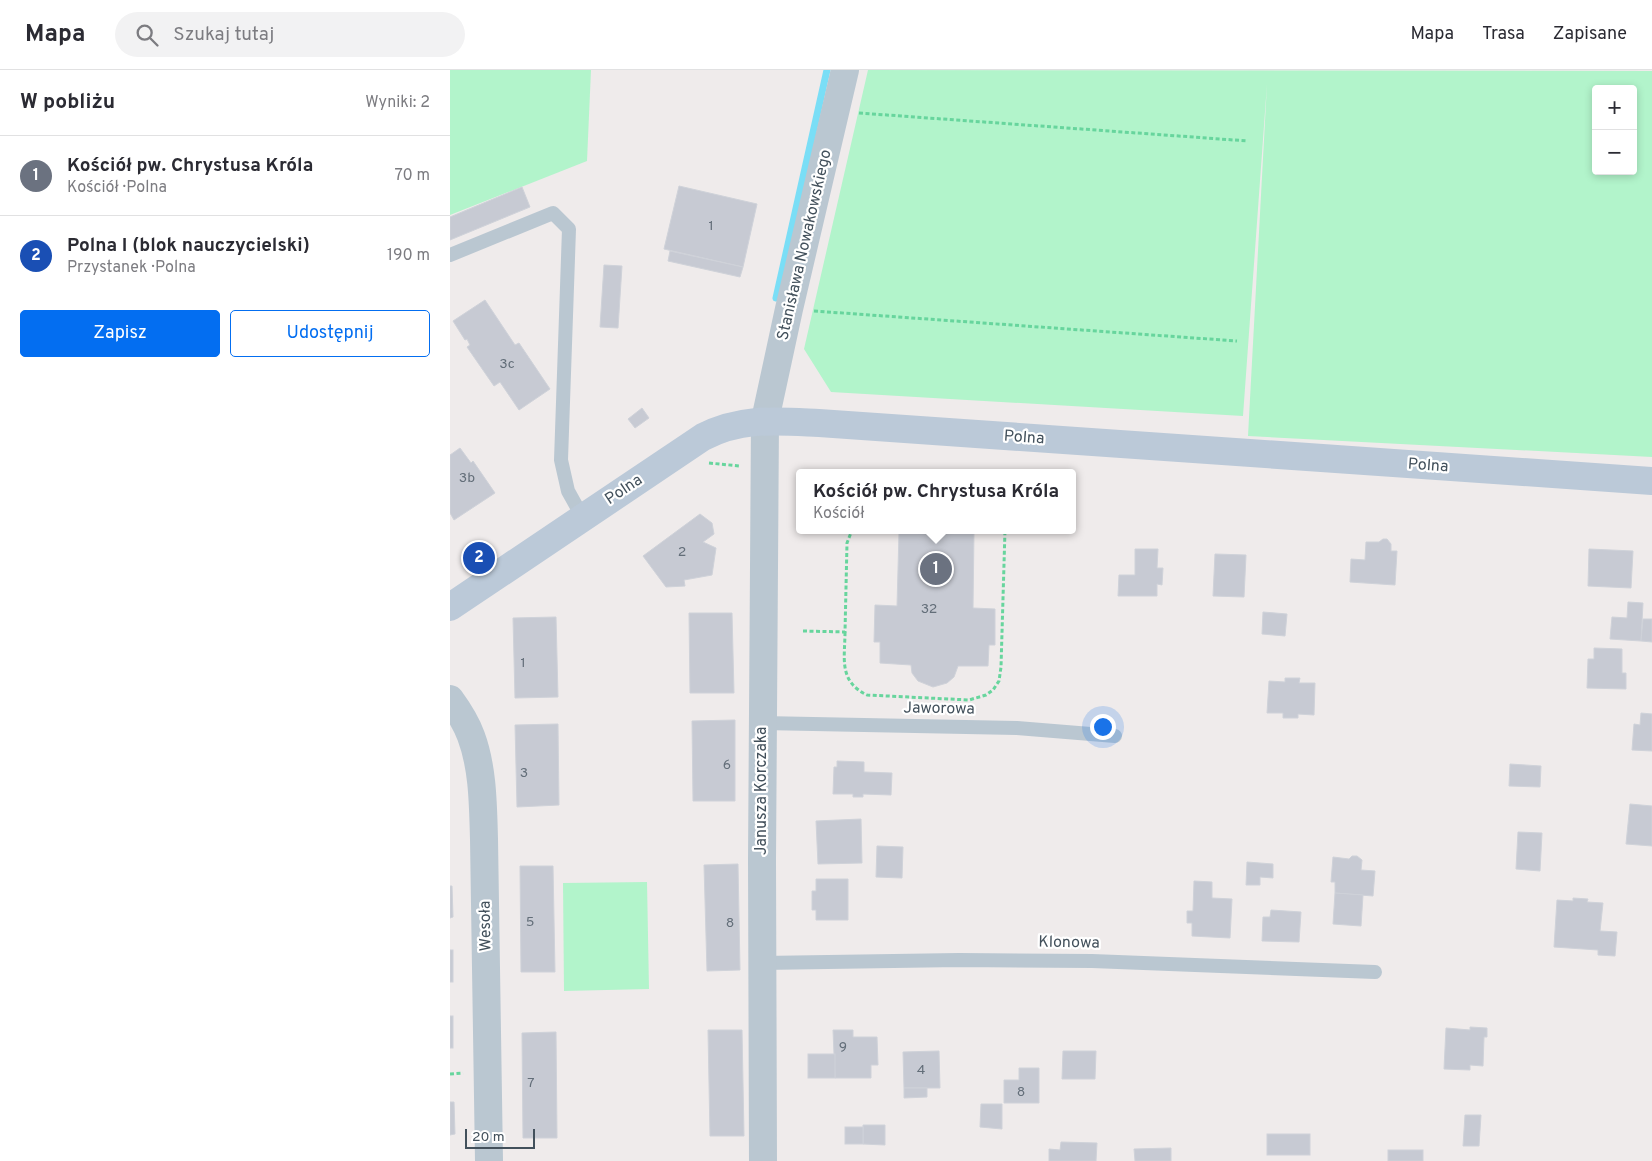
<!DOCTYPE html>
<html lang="pl">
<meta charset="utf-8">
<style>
body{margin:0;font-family:Overpass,sans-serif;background:#f2f2f3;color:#2b2b33}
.controls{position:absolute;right:15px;top:15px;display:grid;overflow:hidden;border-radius:5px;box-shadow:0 2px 8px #0003}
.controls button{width:45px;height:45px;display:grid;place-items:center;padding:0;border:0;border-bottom:1px solid #e1e1e2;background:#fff;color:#2b2b33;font:25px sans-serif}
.scale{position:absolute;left:15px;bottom:12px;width:70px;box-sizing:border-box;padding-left:5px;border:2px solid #42505b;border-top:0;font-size:14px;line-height:18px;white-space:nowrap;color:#42505b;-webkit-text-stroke:4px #fff;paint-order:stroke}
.you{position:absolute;left:652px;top:656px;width:18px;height:18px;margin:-12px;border:4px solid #fff;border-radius:50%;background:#1a73e8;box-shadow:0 0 0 8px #1a73e833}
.badge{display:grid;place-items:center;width:32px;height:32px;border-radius:50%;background:#036ef1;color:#fff;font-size:16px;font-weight:700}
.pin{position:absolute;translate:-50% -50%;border:2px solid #fff;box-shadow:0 1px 5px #0006}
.popup{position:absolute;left:346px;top:399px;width:280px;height:65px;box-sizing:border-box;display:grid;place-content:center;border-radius:5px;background:#fff;filter:drop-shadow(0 1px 4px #0005);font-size:16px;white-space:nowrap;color:#7c7c81}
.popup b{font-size:19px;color:#2b2b33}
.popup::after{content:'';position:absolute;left:50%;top:100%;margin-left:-10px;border:10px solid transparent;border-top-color:#fff}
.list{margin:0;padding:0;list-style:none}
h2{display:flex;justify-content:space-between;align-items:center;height:65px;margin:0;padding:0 20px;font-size:21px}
h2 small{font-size:16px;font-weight:400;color:#7c7c81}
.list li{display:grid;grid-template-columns:32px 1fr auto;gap:15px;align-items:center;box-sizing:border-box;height:80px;padding:0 20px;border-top:1px solid #e1e1e2}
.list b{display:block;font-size:19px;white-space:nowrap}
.list p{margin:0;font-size:16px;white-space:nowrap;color:#7c7c81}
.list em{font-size:16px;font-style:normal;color:#7c7c81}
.actions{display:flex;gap:10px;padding:15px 20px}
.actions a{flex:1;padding:11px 0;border:1px solid #036ef1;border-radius:5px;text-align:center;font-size:18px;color:#036ef1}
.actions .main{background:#036ef1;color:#fff}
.icon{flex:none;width:28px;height:28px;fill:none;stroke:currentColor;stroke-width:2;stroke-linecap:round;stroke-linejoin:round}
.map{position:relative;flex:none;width:1202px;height:1091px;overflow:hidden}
header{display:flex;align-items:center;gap:30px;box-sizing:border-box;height:70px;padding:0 25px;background:#fff;border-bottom:1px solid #e1e1e2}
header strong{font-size:24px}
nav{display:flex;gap:28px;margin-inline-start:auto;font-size:18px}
.search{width:350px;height:45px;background:#f2f2f3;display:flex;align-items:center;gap:12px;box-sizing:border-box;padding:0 18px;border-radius:28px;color:#7c7c81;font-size:19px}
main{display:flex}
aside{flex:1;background:#fff}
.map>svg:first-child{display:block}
.green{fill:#b2f4cb;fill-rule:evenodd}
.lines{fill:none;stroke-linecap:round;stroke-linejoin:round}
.stream{stroke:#7adef6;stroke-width:7}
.building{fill:#c7cad3;stroke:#cfd2d9}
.path{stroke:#67d59d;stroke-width:3;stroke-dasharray:4 2.5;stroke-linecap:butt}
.lane{stroke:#bac7d1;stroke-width:14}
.street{stroke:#bac7d1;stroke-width:28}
.secondary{stroke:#bbc9d8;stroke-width:28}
.labels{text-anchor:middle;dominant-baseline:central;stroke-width:4.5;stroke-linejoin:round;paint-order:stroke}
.number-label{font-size:14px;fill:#636e79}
.street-label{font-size:16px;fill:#42505b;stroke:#fff}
</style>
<header>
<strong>Mapa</strong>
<div class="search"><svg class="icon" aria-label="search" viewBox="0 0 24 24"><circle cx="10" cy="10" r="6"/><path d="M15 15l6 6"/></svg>Szukaj tutaj</div>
<nav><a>Mapa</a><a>Trasa</a><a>Zapisane</a></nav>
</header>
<main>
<aside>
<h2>W pobliżu<small>Wyniki: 2</small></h2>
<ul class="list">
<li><span class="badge" style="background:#6b7280">1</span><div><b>Kościół pw. Chrystusa Króla</b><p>Kościół · Polna</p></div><em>70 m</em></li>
<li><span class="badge" style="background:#1a4fb4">2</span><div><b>Polna I (blok nauczycielski)</b><p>Przystanek · Polna</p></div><em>190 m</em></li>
</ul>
<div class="actions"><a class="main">Zapisz</a><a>Udostępnij</a></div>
</aside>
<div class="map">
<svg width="1202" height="1091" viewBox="0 0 1202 1091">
<rect width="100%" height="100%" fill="#efebeb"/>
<g class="green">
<polygon points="0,0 141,0 137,91 0,145"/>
<path d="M418 0 1202 1V387L798 366 817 14 793 346 381 322 354 279ZM1146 19H1183V101H1146Z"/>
<polygon points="197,812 199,919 114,921 113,813"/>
</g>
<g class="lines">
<polyline class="stream" points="326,228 377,0"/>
</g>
<g class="building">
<polygon points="229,116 307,134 293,197 214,179"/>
<polygon points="72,117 80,137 0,170 0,147"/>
<polygon points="220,181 293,197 290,207 218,191"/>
<polygon points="154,195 172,196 168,258 150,257"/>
<polygon points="35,230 65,275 69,273 100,319 69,340 50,312 44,316 17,277 20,275 17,269 15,270 3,251"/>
<polygon points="192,338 199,348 185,358 178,349"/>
<polygon points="10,378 21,393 23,391 45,423 4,450 0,443 0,385"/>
<polygon points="250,444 262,453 264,464 253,472 266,478 262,505 234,510 235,516 216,517 193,486"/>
<polygon points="446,460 524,460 523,538 545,539 545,575 539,575 538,596 508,596 504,607 497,613 483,617 468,611 462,603 461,595 430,593 430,572 424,572 425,535 447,536 449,463 446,463"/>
<polygon points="933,469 937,469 941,474 941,481 947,481 945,515 900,512 901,489 915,490 916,472 929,472"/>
<polygon points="685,479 708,479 707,498 713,498 712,515 707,514 707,526 668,526 669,505 685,505"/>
<polygon points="1139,479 1183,481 1181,518 1138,516"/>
<polygon points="765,484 796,485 794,527 763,526"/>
<polygon points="1178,532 1193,533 1191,571 1160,569 1162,547 1177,548"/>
<polygon points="813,542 837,544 835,566 812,564"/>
<polygon points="239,543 282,543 284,623 240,623"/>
<polygon points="106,547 108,627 65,628 63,548"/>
<polygon points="1193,549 1202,549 1202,572 1191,571"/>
<polygon points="1144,578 1172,579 1172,603 1176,603 1176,619 1137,618 1138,589 1144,589"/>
<polygon points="835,608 850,608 849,613 865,613 864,645 848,644 848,648 833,648 833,643 817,643 819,611 835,612"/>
<polygon points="1191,643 1202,644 1202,681 1182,680 1184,654 1190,655"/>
<polygon points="285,650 285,731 243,731 242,651"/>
<polygon points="108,654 109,735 67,737 65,655"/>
<polygon points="387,691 414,692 414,702 442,703 441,725 413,724 413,727 403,727 403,724 383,724 384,697 387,697"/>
<polygon points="1060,694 1091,696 1090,717 1059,716"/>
<polygon points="1180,734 1202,736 1202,776 1176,774"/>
<polygon points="411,749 412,793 368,794 366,751"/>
<polygon points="1068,762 1092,763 1090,801 1066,799"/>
<polygon points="427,776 453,777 452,808 426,807"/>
<polygon points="902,786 907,786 912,790 911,800 925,801 923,826 885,823 885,812 881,812 883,787 899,789"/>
<polygon points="797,792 823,794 823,808 810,807 810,815 796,815"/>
<polygon points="288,794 290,900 257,901 254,795"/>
<polygon points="70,796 103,796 105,902 71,902"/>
<polygon points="366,809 398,809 398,850 366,850 366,840 362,840 362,821 366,821"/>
<polygon points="744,811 762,812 762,828 782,829 780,868 742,866 742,853 737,853 737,841 743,841"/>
<polygon points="0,816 2,816 3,847 0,848"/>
<polygon points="885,823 913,825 911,856 883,854"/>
<polygon points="1123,828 1138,829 1137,832 1153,833 1150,861 1167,862 1165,886 1148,885 1148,880 1104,877 1107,830 1123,831"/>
<polygon points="821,840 851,842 849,872 812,871 813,847 820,847"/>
<rect x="0" y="880" width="3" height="32"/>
<rect x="0" y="946" width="3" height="32"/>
<polygon points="1020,957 1037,958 1037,967 1034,967 1033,996 1020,995 1020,1000 994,999 996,958 1020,960"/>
<polygon points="258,960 292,960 294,1066 260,1066"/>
<polygon points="383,960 403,960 403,967 427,967 428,995 421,995 421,1008 385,1008"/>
<polygon points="106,962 107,1068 73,1068 72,963"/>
<polygon points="489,981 490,1018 454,1018 453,982"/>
<polygon points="613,981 646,981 645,1009 612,1009"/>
<rect x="358" y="984" width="27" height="24"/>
<polygon points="569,998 589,998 589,1033 554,1033 554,1010 569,1010"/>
<polygon points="454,1018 477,1018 477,1027 454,1028"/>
<polygon points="0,1032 4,1032 5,1064 0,1065"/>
<polygon points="531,1034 552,1034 552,1059 530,1057"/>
<polygon points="1015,1045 1031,1045 1029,1076 1013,1076"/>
<polygon points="413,1055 435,1055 435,1075 413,1074"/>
<rect x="395" y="1057" width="18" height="17"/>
<rect x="817" y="1064" width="43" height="21"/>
<polygon points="611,1072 647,1073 646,1091 599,1091 599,1079 610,1080"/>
<polygon points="721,1078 721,1091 685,1091 684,1079"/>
<rect x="938" y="1080" width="35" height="11"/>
</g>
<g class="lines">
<g class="path">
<polyline points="409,43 798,71"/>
<polyline points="364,241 787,271"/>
<polyline points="259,393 290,396"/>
<polyline points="487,400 487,403"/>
<polyline points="353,561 395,562 397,473 402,460"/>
<path d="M395 562C395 588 388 611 417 625L519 630 536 625 543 620 549 611 551 597 555 460"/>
<polyline points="0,1004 13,1003"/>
</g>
<g class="lane">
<polyline points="0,185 103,143 119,159 111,390 118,421 133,448"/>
<polyline points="312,653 567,658 665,666"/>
<polyline points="312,893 509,890 642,891 925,902"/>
</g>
<g class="street">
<path d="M0 629C8 640 16 652 21 666 33 698 33 735 34 769L39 1091"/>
<polyline points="313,1091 312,790 315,350 339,239 395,0"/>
</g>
<path class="secondary" d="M0 537 253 367C292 347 327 351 369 353L1202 411"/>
</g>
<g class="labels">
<g class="number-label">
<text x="261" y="156">1</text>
<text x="57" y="294">3c</text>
<text x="17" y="408">3b</text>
<text x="232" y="482">2</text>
<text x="479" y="539">32</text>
<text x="73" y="593">1</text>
<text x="277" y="695">6</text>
<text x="74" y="703">3</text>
<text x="80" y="852">5</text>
<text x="280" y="853">8</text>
<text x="393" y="977">9</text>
<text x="471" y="1000">4</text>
<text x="81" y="1013">7</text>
<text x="571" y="1022">8</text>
</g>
<g class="street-label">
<text transform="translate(355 175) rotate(-77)">Stanisława Nowakowskiego</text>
<text transform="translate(574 368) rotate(4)">Polna</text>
<text transform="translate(978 396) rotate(4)">Polna</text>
<text transform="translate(174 420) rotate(-34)">Polna</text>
<text transform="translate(489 639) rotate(1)">Jaworowa</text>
<text transform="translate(312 721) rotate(-90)">Janusza Korczaka</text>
<text transform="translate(36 856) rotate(-91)">Wesoła</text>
<text transform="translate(619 873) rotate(1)">Klonowa</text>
</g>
</g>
</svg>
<div class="controls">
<button>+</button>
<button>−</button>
</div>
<div class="scale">20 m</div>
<div class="you"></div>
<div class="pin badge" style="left:486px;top:499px;background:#6b7280">1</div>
<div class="popup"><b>Kościół pw. Chrystusa Króla</b>Kościół</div>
<div class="pin badge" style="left:29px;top:488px;background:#1a4fb4">2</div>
</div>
</main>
